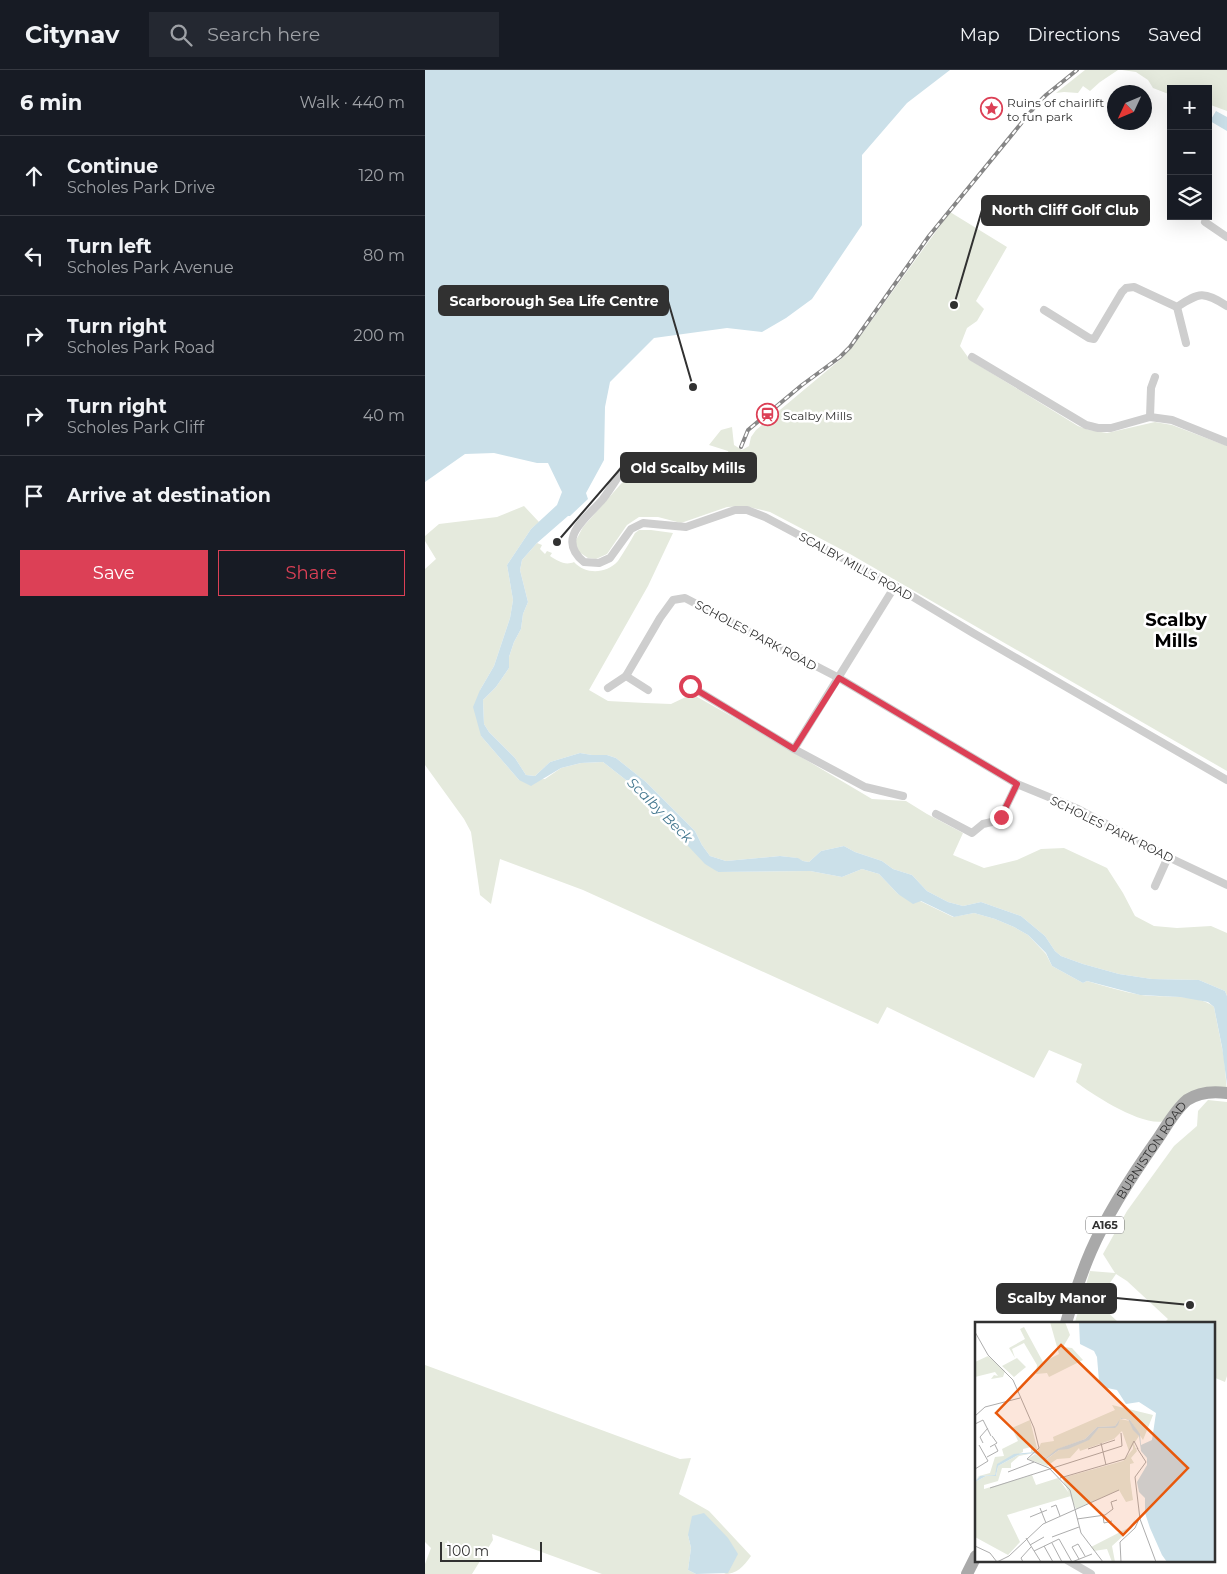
<!DOCTYPE html>
<meta charset="utf-8">
<style>
body{margin:0;font-family:Montserrat,sans-serif;background:#242831;color:#f1f3f6}
.controls{position:absolute;right:15px;top:15px;display:grid;overflow:hidden;border-radius:0px;box-shadow:0 5px 20px #0002}
.controls button{width:45px;height:45px;display:grid;place-items:center;padding:0;border:0;border-bottom:1px solid #363941;background:#171b24;color:#f1f3f6;font:25px sans-serif}
.compass{position:absolute;left:682px;top:15px;width:45px;height:45px;border-radius:50%;background:#171b24;box-shadow:0 5px 20px #0002;rotate:226deg}
.scale{position:absolute;left:15px;bottom:12px;width:102px;box-sizing:border-box;padding-left:5px;border:2px solid #313131;border-top:0;font-size:14px;line-height:18px;white-space:nowrap;color:#313131;-webkit-text-stroke:4px #fff;paint-order:stroke}
.stop{position:absolute;width:15px;height:15px;margin:-11px;border:4px solid #dc4056;border-radius:50%;background:#fff}
.stop.end{background:#dc4056;border-color:#fff;box-shadow:0 1px 5px #0008}
.list{margin:0;padding:0;list-style:none}
h2{display:flex;justify-content:space-between;align-items:center;height:65px;margin:0;padding:0 20px;font-size:21px}
h2 small{font-size:16px;font-weight:400;color:#9ea1a6}
.list li{display:grid;grid-template-columns:32px 1fr auto;gap:15px;align-items:center;box-sizing:border-box;height:80px;padding:0 20px;border-top:1px solid #363941}
.list b{display:block;font-size:19px;white-space:nowrap}
.list p{margin:0;font-size:16px;white-space:nowrap;color:#9ea1a6}
.list em{font-size:16px;font-style:normal;color:#9ea1a6}
.actions{display:flex;gap:10px;padding:15px 20px}
.actions a{flex:1;padding:11px 0;border:1px solid #dc4056;border-radius:0px;text-align:center;font-size:18px;color:#dc4056}
.actions .main{background:#dc4056;color:#fff}
.icon{flex:none;width:28px;height:28px;fill:none;stroke:currentColor;stroke-width:2;stroke-linecap:round;stroke-linejoin:round}
.map{position:relative;flex:none;width:802px;height:1504px;overflow:hidden}
header{display:flex;align-items:center;gap:30px;box-sizing:border-box;height:70px;padding:0 25px;background:#171b24;border-bottom:1px solid #363941}
header strong{font-size:24px}
nav{display:flex;gap:28px;margin-inline-start:auto;font-size:18px}
.search{width:350px;height:45px;background:#242831;display:flex;align-items:center;gap:12px;box-sizing:border-box;padding:0 18px;border-radius:0px;color:#9ea1a6;font-size:19px}
main{display:flex}
aside{flex:1;background:#171b24}
.map>svg:first-child{display:block}
.green{fill:#e5eadd}
.water{fill:#cbe0e9}
.lines{fill:none;stroke-linecap:round;stroke-linejoin:round}
.minor{stroke:#cecece;stroke-width:8}
.primary{stroke:#a9a9a9;stroke-width:12}
.rail-casing{stroke:#868686;stroke-width:4}
.rail{stroke:#fff;stroke-width:2;stroke-dasharray:5.5;stroke-linecap:butt}
.route{stroke:#dc4056;stroke-width:6}
.labels{text-anchor:middle;dominant-baseline:central;stroke-width:5;stroke-linejoin:round;paint-order:stroke}
.shield{fill:#fff;stroke:#6f6f6f;stroke-width:1}
.shield-label{font-size:11px;font-weight:bold;fill:#313131}
.poi-label{font-size:12px;fill:#313131;stroke:#fff;text-anchor:start}
.street-label{font-size:12px;fill:#313131;stroke:#fff}
.water-label{font-size:14px;font-style:italic;fill:#43778f;stroke:#fff}
.district-label{font-size:18px;font-weight:bold;fill:#000;stroke:#fff}
.inset-road{fill:none;stroke:#adadad;stroke-width:1}
.view{fill:#e8590c;fill-opacity:0.15;stroke:#e8590c;stroke-width:2.5}
.inset-edge{fill:none;stroke:#313131;stroke-width:2.5}
.leader{fill:none;stroke:#313131;stroke-width:2}
.callout-dot{fill:#313131;stroke:#fff;stroke-width:2}
.callout{fill:#313131;stroke:#313131;stroke-width:2}
.callout-label{font-size:14px;text-anchor:middle;font-weight:bold;fill:#fff}
</style>
<header>
<strong>Citynav</strong>
<div class="search"><svg class="icon" aria-label="search" viewBox="0 0 24 24"><circle cx="10" cy="10" r="6"/><path d="M15 15l6 6"/></svg>Search here</div>
<nav><a>Map</a><a>Directions</a><a>Saved</a></nav>
</header>
<main>
<aside>
<h2>6 min<small>Walk · 440 m</small></h2>
<ul class="list">
<li><svg class="icon" aria-label="ahead" viewBox="0 0 24 24"><path d="M12 20V5M6 11l6-6 6 6"/></svg><div><b>Continue</b><p>Scholes Park Drive</p></div><em>120 m</em></li>
<li><svg class="icon" aria-label="left" viewBox="0 0 24 24"><path d="M17 20v-9H6M10 6l-5 5 5 5"/></svg><div><b>Turn left</b><p>Scholes Park Avenue</p></div><em>80 m</em></li>
<li><svg class="icon" aria-label="right" viewBox="0 0 24 24"><path d="M7 20v-9h11M14 6l5 5-5 5"/></svg><div><b>Turn right</b><p>Scholes Park Road</p></div><em>200 m</em></li>
<li><svg class="icon" aria-label="right" viewBox="0 0 24 24"><path d="M7 20v-9h11M14 6l5 5-5 5"/></svg><div><b>Turn right</b><p>Scholes Park Cliff</p></div><em>40 m</em></li>
<li><svg class="icon" aria-label="arrive" viewBox="0 0 24 24"><path d="M6 21V4h12l-3 4 3 4H6"/></svg><div><b>Arrive at destination</b></div></li>
</ul>
<div class="actions"><a class="main">Save</a><a>Share</a></div>
</aside>
<div class="map">
<svg width="802" height="1504" viewBox="0 0 802 1504">
<rect width="100%" height="100%" fill="#fff"/>
<g class="green">
<polygon points="660,0 693,0 675,12 665,21 658,16 653,23 639,22 631,23"/>
<polygon points="697,0 802,0 802,41 783,34 783,19 746,19 746,25 728,18 723,10 711,2"/>
<polygon points="525,142 582,177 551,231 559,239 552,251 542,258 535,276 545,290 653,356 664,360 682,363 730,352 747,355 802,376 802,701 425,484 345,442 320,436 302,437 256,453 233,447 214,447 202,455 182,484 171,489 163,488 154,482 150,472 158,457 202,407 208,405 240,412 285,407 306,388 303,381 284,375 296,360 307,357 309,375 317,380 324,376 326,367 331,360 417,288 439,261"/>
<path d="M99 436 114 452 106 459 82 495 88 530 85 548 69 596 55 620 56 666 94 710 120 709 136 698 156 693 178 692 201 710 251 762 293 802 385 801 417 807 437 799 454 804 473 824 495 831 528 847 549 843 570 849 589 857 603 865 621 884 627 896 658 913 662 911C680 916 698 922 716 925 737 928 772 923 789 937L799 988 802 1021 786 1017C772 1028 757 1042 742 1050 722 1060 668 1025 651 1012L657 994 624 980 609 1008 462 937 453 954 158 820 75 789 66 834 55 825 46 762 39 749 0 695V499L11 489 0 471V466L14 454 72 447Z"/>
<path d="M214 460H226L248 463 223 516 164 620 183 631 220 633 246 634 267 624 329 659 447 729 481 731 502 744 538 763 528 785 559 798 592 790 616 779 639 778 682 798 698 823 710 846 729 856 752 858 786 856 802 863V926L800 921 774 910 727 909 694 904 658 894 636 886 630 881 620 866 596 846 556 832 538 836 523 832 502 821 487 805 468 799 457 791 430 782 419 776 396 781 384 792 378 791 372 788 355 786 301 791 285 786 277 775 270 761 221 712 191 688 182 685H167L155 683 125 692 110 706 101 705 90 688 64 662 59 654 58 630 71 617 84 598V587L89 572 96 559 98 544 103 532 95 500 97 490 112 473 117 475 115 479 120 484 122 481 127 483 125 486C133 491 140 496 149 492 161 505 181 504 193 491 199 482 205 472 210 463Z"/>
<polygon points="783,1030 802,1032 802,1306 800,1312 788,1307 788,1253 739,1253 743,1249 702,1211 691,1204 672,1232 694,1253 650,1252 665,1201 690,1203 678,1184 702,1141 749,1076 772,1056 773,1041"/>
<path d="M0 1295 255 1389 266 1388 254 1424 284 1441 326 1486C318 1497 312 1504 299 1504L303 1502 263 1465 266 1478 263 1500 271 1504H177L67 1464 68 1470 47 1504H0V1494L6 1478 0 1472Z"/>
</g>
<g class="water">
<polygon points="0,0 525,0 482,33 437,85 437,155 387,229 361,248 337,262 302,258 229,268 185,312 180,337 179,390 161,423 163,429 145,446 143,446 112,473 97,490 95,500 103,532 98,544 96,559 89,572 84,587 84,598 71,617 58,630 59,654 64,662 90,688 101,705 110,706 125,692 155,683 167,685 182,685 191,688 221,712 270,761 277,775 285,786 301,791 355,786 373,788 378,791 384,792 396,781 419,776 430,782 457,791 468,799 487,805 502,821 523,832 538,836 556,832 596,846 620,866 630,881 636,886 658,894 694,904 727,909 774,910 800,921 802,926 802,1015 797,977 789,937 783,932 755,927 715,925 662,911 658,913 627,896 621,883 603,865 589,857 570,849 549,843 529,847 496,831 488,834 473,824 454,804 437,799 417,807 385,801 293,802 280,794 201,710 178,692 156,693 136,698 106,716 94,710 56,666 48,637 55,620 69,596 85,548 88,530 82,495 106,459 132,435 137,422 123,393 112,393 69,383 40,384 0,412"/>
<polygon points="791,41 802,47 802,61 785,51"/>
<polygon points="279,1443 303,1468 313,1484 303,1503 271,1504 263,1500 266,1478 263,1465 267,1446"/>
</g>
<g class="lines">
<g class="minor">
<polyline points="780,152 802,167"/>
<polyline points="752,237 761,273"/>
<path d="M619 240 664 268 669 269 697 222 701 218 709 217 752 237C775 222 778 221 802 236"/>
<polyline points="547,287 661,355 673,358 686,358 725,347 747,350 802,372"/>
<polyline points="725,347 726,318 730,307"/>
<path d="M202 393C194 405 187 417 178 429 162 448 130 468 159 492L174 493 185 488 206 459 218 453 261 457 310 440H322L340 447 470 516 548 563 802 710"/>
<polyline points="201,606 223,620"/>
<polyline points="265,616 369,679 440,717 478,726"/>
<polyline points="183,618 201,606 235,548 248,530 260,528 414,608 592,714 653,739 743,787 802,815"/>
<polyline points="369,679 470,516"/>
<polyline points="511,744 547,763 558,754 571,751 576,747 592,714"/>
<polyline points="730,816 743,787"/>
<polyline points="642,1490 666,1504"/>
</g>
<g class="primary">
<path id="s1" d="M641 1253C648 1229 656 1204 666 1181 683 1142 708 1104 732 1070 741 1057 750 1040 762 1030 774 1022 788 1021 802 1023"/>
<polyline points="542,1504 551,1486"/>
</g>
<defs>
<polyline id="rail" points="316,377 323,360 377,315 415,287 425,277 504,166 612,34 621,25 652,0"/>
</defs>
<use href="#rail" class="rail-casing"/>
<use href="#rail" class="rail"/>
</g>
<g class="lines">
<polyline class="route" points="265,616 369,679 414,608 592,714 576,747"/>
</g>
<defs>
<symbol id="sight-ring" viewBox="-11 -11 22 22"><circle r="9.5" fill="#fff" stroke="#dc4056" stroke-width="1.5"/><path d="M0-6L1.8-2.2L6-1.7L2.9 1.2L3.7 5.4L0 3.3L-3.7 5.4L-2.9 1.2L-6-1.7L-1.8-2.2Z" fill="#dc4056"/></symbol>
<symbol id="station-ring" viewBox="-11 -11 22 22"><circle r="9.5" fill="#fff" stroke="#dc4056" stroke-width="1.5"/><path d="M-3-6H3Q5-6 5-4V2Q5 4 3 4L4.5 6H3L1.5 4h-3L-3 6H-4.5L-3 4Q-5 4-5 2V-4Q-5-6-3-6ZM-3.5-4v3h7v-3ZM-3.5 1v1.5H-2V1ZM2 1v1.5H3.5V1Z" fill="#dc4056"/></symbol>
</defs>
<g fill-rule="evenodd">
<use href="#sight-ring" x="554" y="26" width="25" height="25"/>
<use href="#station-ring" x="330" y="332" width="25" height="25"/>
</g>
<g class="labels">
<rect class="shield" x="661" y="1146.5" width="38" height="17" rx="4"/>
<g class="shield-label">
<text x="680" y="1155">A165</text>
</g>
<g class="poi-label">
<text x="582" y="32">Ruins of chairlift<tspan x="582" dy="14">to fun park</tspan></text>
<text x="358" y="345">Scalby Mills</text>
</g>
<g class="street-label">
<text transform="translate(431 496) rotate(29)">SCALBY MILLS ROAD</text>
<text transform="translate(331 565) rotate(28)">SCHOLES PARK ROAD</text>
<text transform="translate(687 759) rotate(26)">SCHOLES PARK ROAD</text>
<text stroke="none"><textPath href="#s1" startOffset="194">BURNISTON ROAD</textPath></text>
</g>
<g class="water-label">
<text transform="translate(235 740) rotate(45)">Scalby Beck</text>
</g>
<g class="district-label">
<text x="751" y="550">Scalby<tspan x="751" dy="21">Mills</tspan></text>
</g>
</g>
<g transform="translate(550 1252)">
<rect width="240" height="240" fill="#fff"/>
<path d="M75 0H90L95 13 88 25 97 26 108 38 74 55 72 51 61 52 62 43 49 21 37 27 40 36 34 26 50 17 45 7 49 5 68 40 84 32ZM13 34 30 49 28 55 16 57 19 53 23 54 20 50 0 55V40ZM42 36 51 45 39 55 27 44ZM137 83 178 93 168 118 155 98 146 96 140 104 122 105 110 117 83 127 71 136 62 130 66 121 79 119 78 115 140 88ZM145 97 155 99 164 114 154 129 147 109 139 117 105 129 104 126 95 136 82 137 72 144 53 137 60 132 72 137 84 128 113 118 124 106 140 105ZM55 98 62 126 60 130H56V125L48 127V130L24 141 20 153 5 154 0 159 4 154 15 151 20 135 29 134 27 127 43 119 37 106ZM158 120 162 129 156 136 159 141 155 142V157L158 178 151 180 144 168 101 187 87 156 148 139 158 127ZM59 131 44 134 36 141V146H27L23 159 9 163V167L57 153 61 163 83 156 96 174 32 193 45 220 33 233 0 215V160L11 154H21L23 144 43 133ZM160 197 157 206 137 224 140 240H137L132 227 119 229 116 225 155 205Z" fill="#e5eadd"/>
<path d="M104 0H240V240H192L187 233 175 206 170 191V176L164 170 162 160 172 143V136L166 129 164 114 158 108 153 97H145L143 103 140 106H124L114 118 93 127 84 128 70 138 59 131 43 133 23 144 21 154H11L0 160 5 154 20 153 22 142 39 132 60 130 71 136 82 127 110 117 122 105 140 104 146 96 155 98 165 112 166 123 177 118 181 91 164 80 151 82 142 68 132 66 124 59 122 35 119 29 105 22Z" fill="#cbe0e9"/>
<path class="inset-road" d="M0 10 13 33 38 58 59 106 64 126 52 137 74 146 95 168 106 211 128 240M0 94 10 85 45 76M0 102 8 98 16 114M8 121 5 115 13 106M126 121 131 143M15 125 22 121 17 114M162 126 171 140 160 155 165 197 181 240M113 127 140 118M12 135 23 129 20 123M0 147 13 139 4 123M33 150 59 140M85 156 150 137 159 119 163 127M15 166 147 124 146 111M76 185 81 183 85 194M65 186 71 201M128 194 129 201 137 199M55 195 72 188M102 197 130 193 138 187 136 180 142 178M77 215 104 205M51 216 66 240M77 221 87 240M55 223 69 215M0 224 15 231 22 240M69 224 78 240M59 229 84 217 97 240M104 237 97 225 103 222 110 234M22 240 34 234 68 202 144 168M48 240 46 236 56 225M83 240H97L117 232M146 240 145 220 160 206 165 195"/>
<path class="view" d="M86 23 213 146 148 213 21 91Z"/>
<rect width="240" height="240" class="inset-edge"/>
</g>
<path class="leader" d="M529 235L557 140M268 317L243 231M132 472L196 398M765 1235L691 1228"/>
<g class="callout-dot">
<circle cx="529" cy="235" r="5"/>
<circle cx="268" cy="317" r="5"/>
<circle cx="132" cy="472" r="5"/>
<circle cx="765" cy="1235" r="5"/>
</g>
<g class="callout">
<rect x="557" y="126" width="167" height="29" rx="5"/>
<rect x="14" y="216" width="229" height="29" rx="5"/>
<rect x="196" y="383" width="135" height="29" rx="5"/>
<rect x="572" y="1214" width="119" height="29" rx="5"/>
</g>
<g class="callout-label">
<text x="640" y="145">North Cliff Golf Club</text>
<text x="129" y="236">Scarborough Sea Life Centre</text>
<text x="263" y="403">Old Scalby Mills</text>
<text x="632" y="1233">Scalby Manor</text>
</g>
</svg>
<div class="controls">
<button>+</button>
<button>−</button>
<button><svg class="icon" aria-label="layers" viewBox="0 0 24 24"><path d="M12 4l9 5-9 5-9-5zM3 14l9 5 9-5"/></svg></button>
</div>
<svg class="compass" viewBox="-18 -18 36 36"><path d="M0-13l5 13h-10z" fill="#e53935"/><path d="M0 13l5-13h-10z" fill="#9ea1a6"/></svg>
<div class="scale">100 m</div>
<div class="stop" style="left:265px;top:616px"></div>
<div class="stop end" style="left:576px;top:747px"></div>
</div>
</main>
